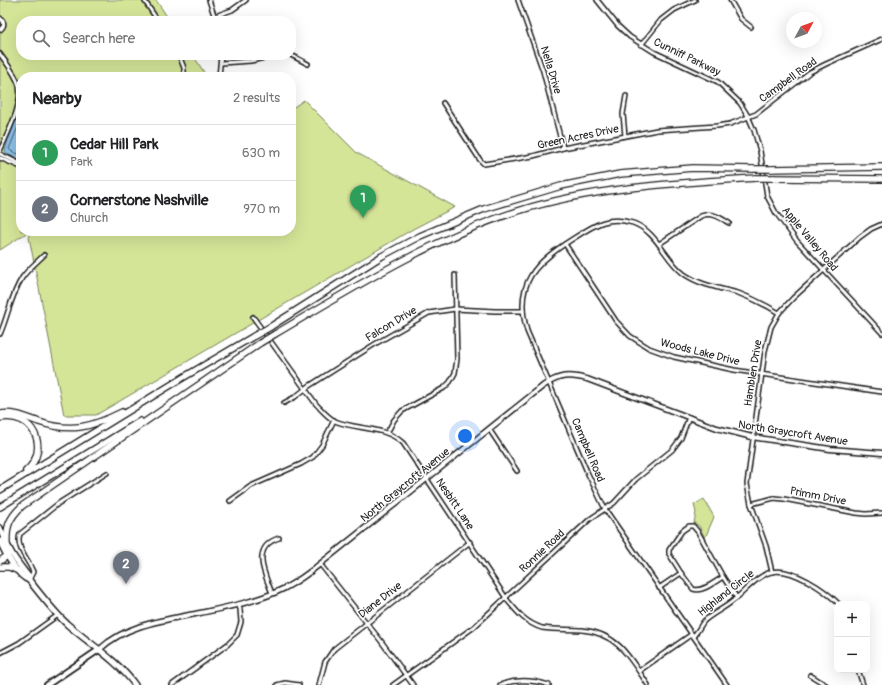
<!DOCTYPE html>
<meta charset="utf-8">
<style>
body{margin:0;font-family:Pangolin,sans-serif;background:#f2f2f2;color:#202124}
.controls{position:absolute;right:12px;bottom:12px;display:grid;overflow:hidden;border-radius:8px;box-shadow:0 4px 16px #0002}
.controls button{width:36px;height:36px;display:grid;place-items:center;padding:0;border:0;border-bottom:1px solid #e0e0e0;background:#fff;color:#202124;font:20px sans-serif}
.compass{position:absolute;left:786px;top:12px;width:36px;height:36px;border-radius:50%;background:#fff;box-shadow:0 4px 16px #0002;rotate:49deg}
.you{position:absolute;left:465px;top:436px;width:14px;height:14px;margin:-10px;border:3px solid #fff;border-radius:50%;background:#1a73e8;box-shadow:0 0 0 6px #1a73e833}
.badge{display:grid;place-items:center;width:26px;height:26px;border-radius:50%;background:#d1495b;color:#fff;font-size:13px;font-weight:700}
.pin{position:absolute;translate:-50% -33px;filter:drop-shadow(0 1px 2px #0008)}
.pin::after{content:'';position:absolute;top:21px;width:14px;height:12px;background:inherit;clip-path:polygon(0 0,100% 0,50% 100%)}
.list{margin:0;padding:0;list-style:none}
h2{display:flex;justify-content:space-between;align-items:center;height:52px;margin:0;padding:0 16px;font-size:17px}
h2 small{font-size:13px;font-weight:400;color:#757577}
.list li{display:grid;grid-template-columns:26px 1fr auto;gap:12px;align-items:center;box-sizing:border-box;height:56px;padding:0 16px;border-top:1px solid #e0e0e0}
.list b{display:block;font-size:15px;white-space:nowrap}
.list p{margin:0;font-size:13px;white-space:nowrap;color:#757577}
.list em{font-size:13px;font-style:normal;color:#757577}
.icon{flex:none;width:22px;height:22px;fill:none;stroke:currentColor;stroke-width:2;stroke-linecap:round;stroke-linejoin:round}
.map{position:relative;flex:none;width:882px;height:685px;overflow:hidden}
.search{position:absolute;background:#fff;box-shadow:0 4px 16px #0002;left:16px;top:16px;width:280px;height:44px;display:flex;align-items:center;gap:10px;box-sizing:border-box;padding:0 14px;border-radius:16px;color:#757577;font-size:15px}
.panel{position:absolute;background:#fff;box-shadow:0 4px 16px #0002;left:16px;top:72px;width:280px;height:164px;border-radius:16px}
.map>svg:first-child{display:block}
.green{fill:#d4e598;stroke:#78805a}
.water{fill:#8cc1e9;stroke:#5f7f97}
.lines{fill:none;stroke-linecap:round;stroke-linejoin:round}
.shore{stroke:#495e6e;stroke-width:1}
.minor-casing{stroke:#1c1c1c;stroke-width:6}
.tertiary-casing{stroke:#1c1c1c;stroke-width:7}
.secondary-casing{stroke:#1c1c1c;stroke-width:8}
.primary-casing{stroke:#1c1c1c;stroke-width:8}
.motorway-casing{stroke:#1c1c1c;stroke-width:8}
.minor{stroke:#fff;stroke-width:3}
.tertiary{stroke:#fff;stroke-width:4}
.secondary{stroke:#fff;stroke-width:4.5}
.primary{stroke:#fff;stroke-width:5}
.motorway{stroke:#fff;stroke-width:5.5}
.motorway-bridge-casing{stroke:#1c1c1c;stroke-width:8;stroke-linecap:butt}
.motorway-bridge{stroke:#fff;stroke-width:5.5}
.labels{text-anchor:middle;dominant-baseline:central;stroke-width:3;stroke-linejoin:round;paint-order:stroke}
.street-label{font-size:11px;fill:#1c1c1c;stroke:#fff}
</style>
<div class="map">
<svg width="882" height="685" viewBox="0 0 882 685">
<rect width="100%" height="100%" fill="#fff"/>
<filter id="ink" filterUnits="userSpaceOnUse"><feTurbulence type="fractalNoise" baseFrequency=".025" numOctaves="2"/><feDisplacementMap in="SourceGraphic" scale="8" xChannelSelector="R" yChannelSelector="G"/><feConvolveMatrix kernelMatrix="1 2 1 2 8 2 1 2 1" color-interpolation-filters="sRGB"/></filter>
<g filter="url(#ink)">
<g class="green">
<polygon points="0,0 156,0 170,21 21,21 21,55 193,55 207,77 21,77 21,231 291,231 291,109 304,100 357,153 455,207 413,229 96,415 64,415 28,232 0,250"/>
<polygon points="704,499 714,517 705,538 699,526 694,523 696,512 694,505"/>
</g>
<polygon class="water" points="20,111 21,111 21,159 8,155 5,151 8,140"/>
<g class="lines">
<polyline class="shore" points="21,119 9,149 11,151 21,155"/>
<defs>
<g id="minor">
<polyline points="144,0 158,21"/>
<polyline points="209,0 216,21"/>
<polyline points="518,0 543,71 563,148"/>
<polyline points="597,0 618,26 630,37 654,52 718,82 740,103 748,116 754,130 760,151 767,196 776,213 797,241 882,333"/>
<polyline points="730,0 741,19 751,27"/>
<polyline points="215,16 232,10 246,0"/>
<path d="M0 18C5 22 5 26 0 30"/>
<polyline points="641,45 661,20 674,10 695,0"/>
<path d="M0 54C7 64 16 74 19 86 23 105 7 134 0 151"/>
<polyline points="179,55 184,68 184,77"/>
<polyline points="291,55 308,64"/>
<polyline points="221,63 251,61 277,55"/>
<polyline points="219,77 221,55"/>
<polyline points="443,103 480,160 484,164 533,156 563,148 657,130 717,126 730,124 756,114 810,72 826,64 882,39"/>
<polyline points="625,136 623,114 626,96"/>
<polyline points="0,154 21,164"/>
<polyline points="0,158 21,167"/>
<polyline points="565,244 616,321 630,336 649,348 674,357 734,370 882,392"/>
<path d="M659 244 701 216C712 212 719 217 729 223"/>
<path d="M253 317 316 404C322 410 327 417 335 421 357 430 385 426 403 443L508 601C518 613 526 623 542 628 555 630 569 629 582 630 618 633 630 658 648 685"/>
<path d="M0 334C8 316 11 295 22 278 28 269 36 263 44 255"/>
<polyline points="284,403 295,397 309,386 375,344 429,313 455,309 495,311 523,311"/>
<polyline points="489,429 517,471"/>
<polyline points="387,433 394,420 402,411 444,388 450,382 455,373 457,359 455,275"/>
<polyline points="230,501 251,486 301,464 313,457 322,445 334,420"/>
<polyline points="751,504 774,498 784,499 856,513 866,514 882,513"/>
<path d="M689 526H693L698 532 723 577C716 581 702 593 693 589L681 573 669 554V550L682 531Z"/>
<polyline points="320,564 381,641 413,685"/>
<polyline points="772,572 766,546 751,504 747,484 765,351 771,327 779,313 793,298 860,237 871,229 882,224"/>
<polyline points="723,577 737,598"/>
<path d="M29 580 33 572C29 561 15 547 20 534L59 503 107 473"/>
<polyline points="659,588 681,573"/>
<path d="M272 593C265 575 250 547 279 538"/>
<path d="M693 636C698 632 700 626 704 621 713 613 725 608 734 600 745 591 757 576 771 572 792 567 825 590 839 604"/>
<polyline points="0,653 19,643 58,615"/>
<polyline points="858,670 863,685"/>
<polyline points="639,671 692,634"/>
<polyline points="810,675 826,685"/>
<polyline points="172,685 228,644 237,635 241,622 240,609 238,604"/>
<polyline points="277,685 285,683 299,685"/>
<polyline points="319,685 325,662 334,649 470,542"/>
<polyline points="393,685 474,627 590,519 614,503 636,479 672,450 681,438 689,417"/>
<path d="M500 685C516 679 533 680 549 685"/>
<path d="M727 685 605 509 588 474 527 331C513 283 536 262 574 238 594 225 608 215 633 223 658 232 664 259 684 274 700 285 719 288 738 293 752 298 766 305 779 313"/>
</g>
<path id="tertiary" d="M100 649C127 624 165 620 200 613 228 607 259 601 285 588 298 581 309 573 320 564L543 386C559 375 569 374 587 379L717 428 752 437 830 449 882 453"/>
<polyline id="secondary" points="47,685 100,649"/>
<g id="primary">
<path d="M0 528C6 547 16 561 28 576L29 580C41 595 53 611 67 624 91 645 116 659 135 685"/>
<path d="M0 541C4 551 18 577 29 580"/>
</g>
<g id="motorway">
<polyline points="771,169 882,167"/>
<polyline points="773,178 882,179"/>
<polyline points="270,327 382,256 420,236 484,209 561,186 620,174 693,168 753,169"/>
<path d="M275 334C353 288 431 239 518 211 595 187 675 183 755 178"/>
<path d="M0 414C15 412 25 417 39 422 71 433 92 427 122 412"/>
<path d="M0 418C33 411 51 449 26 471"/>
<polyline points="0,490 184,377 254,336"/>
<polyline points="0,507 140,421"/>
<path d="M7 546C6 528 8 519 22 506L260 343"/>
<polyline points="0,561 7,556 9,549"/>
<polyline points="0,567 9,567 19,571"/>
</g>
</defs>
<use href="#minor" class="minor-casing"/>
<use href="#tertiary" class="tertiary-casing"/>
<use href="#secondary" class="secondary-casing"/>
<use href="#primary" class="primary-casing"/>
<use href="#motorway" class="motorway-casing"/>
<use href="#minor" class="minor"/>
<use href="#tertiary" class="tertiary"/>
<use href="#secondary" class="secondary"/>
<use href="#primary" class="primary"/>
<use href="#motorway" class="motorway"/>
<defs>
<g id="motorway-bridge">
<polyline points="753,169 771,169"/>
<polyline points="755,178 773,178"/>
<polyline points="254,336 270,327"/>
<polyline points="260,343 275,334"/>
</g>
</defs>
<use href="#motorway-bridge" class="motorway-bridge-casing"/>
<use href="#motorway-bridge" class="motorway-bridge"/>
</g>
</g>
<g class="labels">
<g class="street-label">
<text transform="translate(687 57) rotate(26)">Cunniff Parkway</text>
<text transform="translate(551 70) rotate(73)">Nella Drive</text>
<text transform="translate(788 80) rotate(-36)">Campbell Road</text>
<text transform="translate(578 137) rotate(-12)">Green Acres Drive</text>
<text transform="translate(810 239) rotate(50)">Apple Valley Road</text>
<text transform="translate(391 324) rotate(-31)">Falcon Drive</text>
<text transform="translate(700 352) rotate(14)">Woods Lake Drive</text>
<text transform="translate(753 373) rotate(-81)">Hamblen Drive</text>
<text transform="translate(793 433) rotate(9)">North Graycroft Avenue</text>
<text transform="translate(588 450) rotate(67)">Campbell Road</text>
<text transform="translate(405 485) rotate(-39)">North Graycroft Avenue</text>
<text transform="translate(818 496) rotate(11)">Primm Drive</text>
<text transform="translate(455 504) rotate(56)">Nesbitt Lane</text>
<text transform="translate(542 551) rotate(-43)">Ronnie Road</text>
<text transform="translate(726 593) rotate(-38)">Highland Circle</text>
<text transform="translate(380 600) rotate(-38)">Diane Drive</text>
</g>
</g>
</svg>
<div class="controls">
<button>+</button>
<button>−</button>
</div>
<svg class="compass" viewBox="-18 -18 36 36"><path d="M0-13l5 13h-10z" fill="#e53935"/><path d="M0 13l5-13h-10z" fill="#757577"/></svg>
<div class="you"></div>
<div class="pin badge" style="left:363px;top:218px;background:#2e9e5b">1</div>
<div class="pin badge" style="left:126px;top:584px;background:#6b7280">2</div>
<div class="search"><svg class="icon" aria-label="search" viewBox="0 0 24 24"><circle cx="10" cy="10" r="6"/><path d="M15 15l6 6"/></svg>Search here</div>
<section class="panel">
<h2>Nearby<small>2 results</small></h2>
<ul class="list">
<li><span class="badge" style="background:#2e9e5b">1</span><div><b>Cedar Hill Park</b><p>Park</p></div><em>630 m</em></li>
<li><span class="badge" style="background:#6b7280">2</span><div><b>Cornerstone Nashville</b><p>Church</p></div><em>970 m</em></li>
</ul>
</section>
</div>
